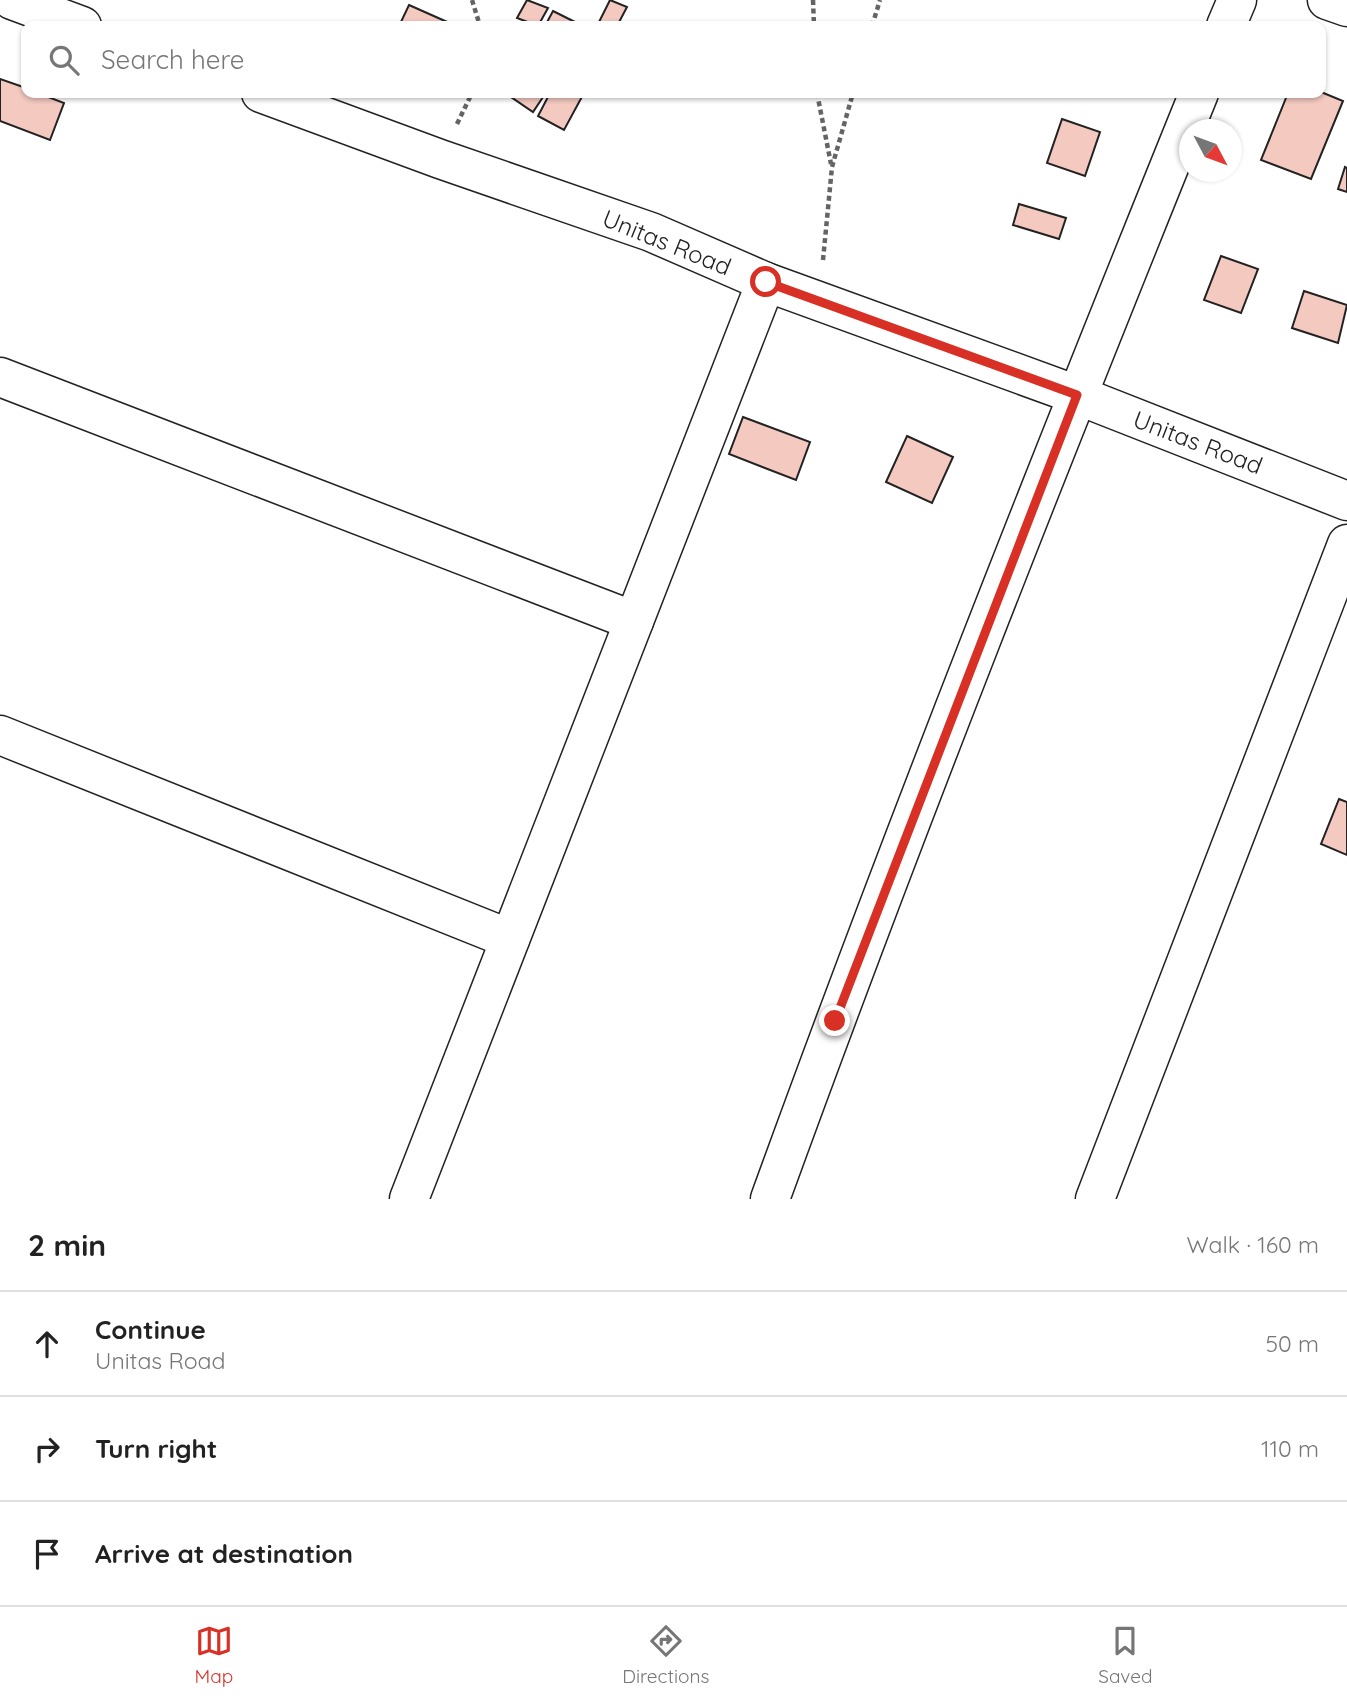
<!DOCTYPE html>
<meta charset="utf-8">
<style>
body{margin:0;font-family:Quicksand,sans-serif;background:#f6f6f6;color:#222}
.compass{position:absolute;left:1179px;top:119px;width:63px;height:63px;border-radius:50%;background:#fff;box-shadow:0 2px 5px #0004;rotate:131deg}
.stop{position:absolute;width:21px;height:21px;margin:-16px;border:5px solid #d93025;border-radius:50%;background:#fff}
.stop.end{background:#d93025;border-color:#fff;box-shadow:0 2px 7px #0008}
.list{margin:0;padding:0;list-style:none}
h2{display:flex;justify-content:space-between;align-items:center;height:91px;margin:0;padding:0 28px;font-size:30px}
h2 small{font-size:23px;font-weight:400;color:#767676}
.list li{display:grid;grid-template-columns:46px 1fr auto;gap:21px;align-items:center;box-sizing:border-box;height:105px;padding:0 28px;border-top:2px solid #e0e0e0}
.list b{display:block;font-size:26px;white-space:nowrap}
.list p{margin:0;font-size:23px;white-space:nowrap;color:#767676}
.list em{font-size:23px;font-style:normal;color:#767676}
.icon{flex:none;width:38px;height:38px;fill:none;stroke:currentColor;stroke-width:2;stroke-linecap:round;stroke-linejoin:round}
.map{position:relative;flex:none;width:1347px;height:1199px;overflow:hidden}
.search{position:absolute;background:#fff;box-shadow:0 2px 5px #0004;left:21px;right:21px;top:21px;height:77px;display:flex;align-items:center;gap:18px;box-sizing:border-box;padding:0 24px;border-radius:14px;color:#767676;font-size:26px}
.sheet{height:406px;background:#fff}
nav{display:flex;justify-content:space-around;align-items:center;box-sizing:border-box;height:98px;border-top:2px solid #e0e0e0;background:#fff;font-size:19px;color:#767676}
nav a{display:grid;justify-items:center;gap:4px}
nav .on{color:#d93025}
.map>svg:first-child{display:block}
.building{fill:#f3c9c0;stroke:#222;stroke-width:2}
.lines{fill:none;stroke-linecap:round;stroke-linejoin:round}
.minor-casing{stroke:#222;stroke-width:41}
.path{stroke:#646464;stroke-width:4.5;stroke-dasharray:5 3.5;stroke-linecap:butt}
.minor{stroke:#fff;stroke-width:38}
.route{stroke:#d93025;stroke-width:9}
.labels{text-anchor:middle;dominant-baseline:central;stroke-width:5;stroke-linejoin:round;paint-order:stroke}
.street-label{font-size:24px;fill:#222;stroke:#fff}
</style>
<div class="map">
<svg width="1347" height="1199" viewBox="0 0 1347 1199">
<rect width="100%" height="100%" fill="#fff"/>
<g class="building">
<polygon points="527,0 548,8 538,26 517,18"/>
<polygon points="610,0 627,7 617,26 597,26"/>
<polygon points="409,5 454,25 454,26 399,26"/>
<polygon points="553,11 583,26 545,26"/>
<polygon points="0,79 26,88 26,93 38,93 64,103 50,140 0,121"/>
<polygon points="1321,92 1343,101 1311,179 1261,160 1288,93"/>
<polygon points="505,93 542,93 545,94 533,112"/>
<polygon points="550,93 584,93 564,130 538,116"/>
<polygon points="1062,119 1100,132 1085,176 1047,163"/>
<polygon points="1345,167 1347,168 1347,192 1338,189"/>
<polygon points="1019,204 1066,218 1059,239 1013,225"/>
<polygon points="1221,256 1258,269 1241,313 1204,300"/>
<polygon points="1304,291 1347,305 1338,343 1292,328"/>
<polygon points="743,417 810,442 796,480 729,454"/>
<polygon points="907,436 953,457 932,503 886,482"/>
<polygon points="1339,799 1347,802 1347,855 1321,844"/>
</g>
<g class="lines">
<defs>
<g id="minor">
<polyline points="12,0 82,26"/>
<polyline points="1327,0 1347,7"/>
<polyline points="1226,26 1237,0"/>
<polyline points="261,93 440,159 651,232 766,282 1077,395 1347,501"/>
<polyline points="0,377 634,621"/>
<polyline points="0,735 510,939"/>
<polyline points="409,1199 766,282"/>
<path d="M770 1199C905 827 1051 459 1199 93"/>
<polyline points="1095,1199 1347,544"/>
</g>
</defs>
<use href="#minor" class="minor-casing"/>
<g class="path">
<polyline points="472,0 480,26"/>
<polyline points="813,0 814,26"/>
<polyline points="872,26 880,0"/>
<polyline points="817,93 831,164"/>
<polyline points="457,124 472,93"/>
<polyline points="823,260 832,167 853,93"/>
</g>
<use href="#minor" class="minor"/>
</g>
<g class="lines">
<polyline class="route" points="766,282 1077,395 835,1021"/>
</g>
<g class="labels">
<g class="street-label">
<text transform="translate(667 242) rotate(22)">Unitas Road</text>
<text transform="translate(1198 442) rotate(21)">Unitas Road</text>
</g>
</g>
</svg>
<svg class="compass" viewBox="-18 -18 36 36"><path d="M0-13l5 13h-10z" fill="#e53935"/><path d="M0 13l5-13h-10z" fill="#767676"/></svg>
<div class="stop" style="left:766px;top:282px"></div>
<div class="stop end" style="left:835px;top:1021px"></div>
<div class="search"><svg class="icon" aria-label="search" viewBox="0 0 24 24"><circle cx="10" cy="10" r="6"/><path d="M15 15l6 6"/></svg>Search here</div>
</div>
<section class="sheet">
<h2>2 min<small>Walk · 160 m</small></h2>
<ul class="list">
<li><svg class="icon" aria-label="ahead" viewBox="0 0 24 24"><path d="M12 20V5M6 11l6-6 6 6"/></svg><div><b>Continue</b><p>Unitas Road</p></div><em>50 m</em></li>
<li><svg class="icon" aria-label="right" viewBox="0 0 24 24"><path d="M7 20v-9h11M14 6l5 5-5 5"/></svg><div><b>Turn right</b></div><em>110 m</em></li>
<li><svg class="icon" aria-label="arrive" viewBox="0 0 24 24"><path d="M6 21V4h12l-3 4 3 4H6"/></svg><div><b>Arrive at destination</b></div></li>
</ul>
</section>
<nav>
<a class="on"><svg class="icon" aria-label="map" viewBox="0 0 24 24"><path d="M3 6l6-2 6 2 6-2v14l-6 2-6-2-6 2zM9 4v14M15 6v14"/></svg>Map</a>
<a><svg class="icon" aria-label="directions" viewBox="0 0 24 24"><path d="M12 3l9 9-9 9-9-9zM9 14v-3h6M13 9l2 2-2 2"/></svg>Directions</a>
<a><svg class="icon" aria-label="saved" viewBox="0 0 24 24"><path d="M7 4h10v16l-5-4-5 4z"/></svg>Saved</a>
</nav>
